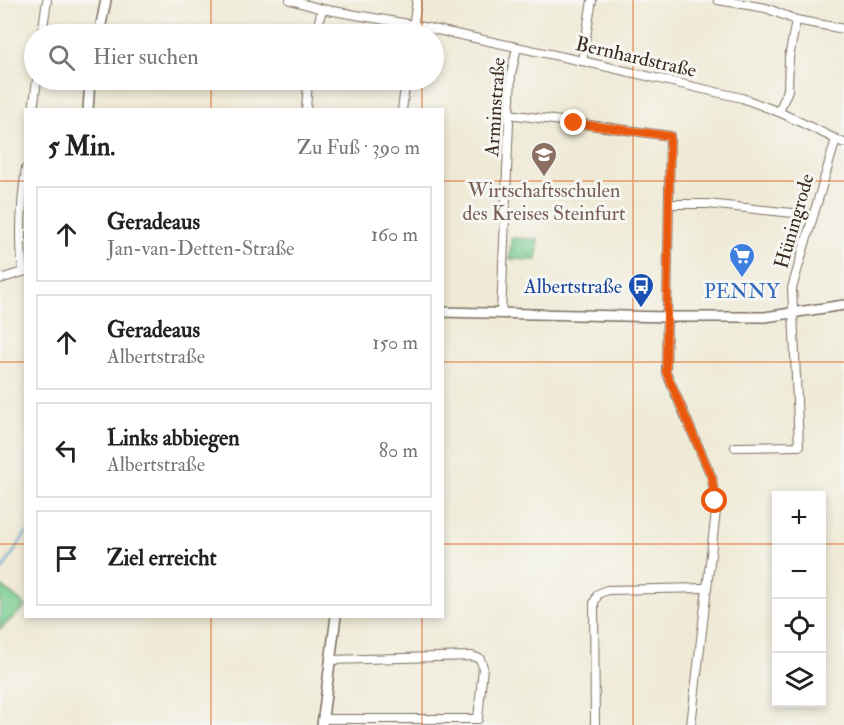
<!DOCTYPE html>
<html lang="de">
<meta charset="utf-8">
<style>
body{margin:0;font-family:"IM FELL Double Pica",serif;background:#f6f6f6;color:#222}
.controls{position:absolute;right:18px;bottom:18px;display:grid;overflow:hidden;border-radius:0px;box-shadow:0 3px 9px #0003}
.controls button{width:54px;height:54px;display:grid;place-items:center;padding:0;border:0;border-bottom:2px solid #e0e0e0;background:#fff;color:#222;font:30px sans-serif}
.stop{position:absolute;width:18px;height:18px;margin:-14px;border:4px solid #ea580c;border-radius:50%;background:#fff}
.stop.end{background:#ea580c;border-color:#fff;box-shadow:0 2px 6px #0008}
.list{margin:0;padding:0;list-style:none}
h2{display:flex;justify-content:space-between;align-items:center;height:78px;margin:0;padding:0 24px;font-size:26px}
h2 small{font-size:20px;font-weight:400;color:#767676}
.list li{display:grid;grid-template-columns:39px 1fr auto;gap:18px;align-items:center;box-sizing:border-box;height:96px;margin:0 12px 12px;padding:0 12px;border:2px solid #e0e0e0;border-radius:0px}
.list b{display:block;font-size:22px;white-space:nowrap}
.list p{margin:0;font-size:20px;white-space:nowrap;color:#767676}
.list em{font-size:20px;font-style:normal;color:#767676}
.icon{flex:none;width:33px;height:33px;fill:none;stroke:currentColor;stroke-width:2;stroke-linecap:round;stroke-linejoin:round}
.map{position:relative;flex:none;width:844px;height:725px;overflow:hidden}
.search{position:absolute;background:#fff;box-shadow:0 3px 9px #0003;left:24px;top:24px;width:420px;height:66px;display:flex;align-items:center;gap:15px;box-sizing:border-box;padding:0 21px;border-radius:33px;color:#767676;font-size:22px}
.panel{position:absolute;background:#fff;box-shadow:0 3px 9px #0003;left:24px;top:108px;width:420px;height:510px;border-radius:0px}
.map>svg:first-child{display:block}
.green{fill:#78cc8f;stroke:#5a7b56;stroke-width:1.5}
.park{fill:url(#park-dots);stroke:#5a7b56;stroke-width:1.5}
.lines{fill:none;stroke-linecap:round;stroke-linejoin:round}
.stream{stroke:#59a1d0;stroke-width:2}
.minor-casing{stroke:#7a6d5e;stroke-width:10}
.tertiary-casing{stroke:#7a6d5e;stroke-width:12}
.minor{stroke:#fff;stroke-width:8}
.tertiary{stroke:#fff;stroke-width:9}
.route{stroke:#ea580c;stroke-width:8}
.grid{fill:none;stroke:#df570d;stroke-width:1.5;stroke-opacity:0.55}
.labels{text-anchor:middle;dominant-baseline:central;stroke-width:6;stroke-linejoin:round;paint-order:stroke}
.street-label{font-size:20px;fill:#3b2a1e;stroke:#f6f6f2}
.education-label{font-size:20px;fill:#785e54;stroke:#f6f6f2}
.transit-label{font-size:20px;fill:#164399;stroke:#f6f6f2;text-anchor:end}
.shop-label{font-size:20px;fill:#366cbe;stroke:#f6f6f2}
</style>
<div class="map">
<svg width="844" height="725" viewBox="0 0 844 725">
<defs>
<pattern id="park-dots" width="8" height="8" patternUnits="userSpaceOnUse" patternTransform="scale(1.5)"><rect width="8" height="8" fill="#78cc8f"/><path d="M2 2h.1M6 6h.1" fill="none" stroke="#69af7b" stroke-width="1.8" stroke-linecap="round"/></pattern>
</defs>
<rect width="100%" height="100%" fill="#f6f6f2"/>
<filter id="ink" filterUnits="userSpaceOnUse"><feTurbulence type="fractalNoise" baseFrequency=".0167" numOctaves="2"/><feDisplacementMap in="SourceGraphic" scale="12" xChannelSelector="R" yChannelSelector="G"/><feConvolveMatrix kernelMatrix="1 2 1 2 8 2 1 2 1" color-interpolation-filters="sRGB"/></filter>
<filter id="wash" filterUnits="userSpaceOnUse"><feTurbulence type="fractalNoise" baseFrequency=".008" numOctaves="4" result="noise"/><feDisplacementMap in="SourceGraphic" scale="24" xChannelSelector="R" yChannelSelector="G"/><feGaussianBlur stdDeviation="1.35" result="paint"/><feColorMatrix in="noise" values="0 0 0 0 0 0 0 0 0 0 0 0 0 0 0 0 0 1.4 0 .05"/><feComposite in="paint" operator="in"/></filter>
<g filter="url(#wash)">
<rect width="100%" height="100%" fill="#efead5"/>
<polygon class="green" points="0,585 26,606 0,629"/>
<polygon class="park" points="511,238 538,239 537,260 510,259"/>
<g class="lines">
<polyline class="stream" points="0,573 26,533"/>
</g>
</g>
<g filter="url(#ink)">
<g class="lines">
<defs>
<g id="minor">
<polyline points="290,0 322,9 414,25 582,61 742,98 779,112 844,143"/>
<polyline points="718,0 766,8 796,20 844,29"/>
<polyline points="42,34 47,0"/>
<polyline points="316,34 322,9"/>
<polyline points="412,34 417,0"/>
<polyline points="582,61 592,0"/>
<polyline points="33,110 37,80"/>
<polyline points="306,110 308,80"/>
<polyline points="402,110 406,80"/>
<polyline points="779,112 788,90 789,58 796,20"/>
<polyline points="509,114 670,136 666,372 712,478 716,511 691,725"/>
<polyline points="669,204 708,204 812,215"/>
<path d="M23 272C19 237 21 203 26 168"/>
<polyline points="0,279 26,271"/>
<polyline points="501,314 511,75 517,47"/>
<polyline points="735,447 799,446 792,288 836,139"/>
<polyline points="323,719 478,719 483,667 480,659 472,656 330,660"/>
<polyline points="595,725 594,603 598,594 607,590 706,588"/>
</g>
<g id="tertiary">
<polyline points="99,34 106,0"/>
<polyline points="88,110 90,80"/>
<polyline points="442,312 668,317 765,317 844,305"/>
<polyline points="322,725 336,616"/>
</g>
</defs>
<use href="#minor" class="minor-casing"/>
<use href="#tertiary" class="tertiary-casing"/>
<use href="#minor" class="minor"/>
<use href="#tertiary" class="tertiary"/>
</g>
</g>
<g class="lines" filter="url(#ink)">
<polyline class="route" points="574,123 670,136 666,372 712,478 715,501"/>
</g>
<path class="grid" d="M211 0V34M422 0V34M633 0V725M211 80V110M422 80V110M0 181H26M442 181H844M0 362H26M442 362H844M0 544H26M442 544H776M822 544H844M211 616V725M422 616V725"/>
<defs>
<symbol id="school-pin" viewBox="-11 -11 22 30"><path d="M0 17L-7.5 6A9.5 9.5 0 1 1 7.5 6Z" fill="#8d6e63" stroke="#f6f6f2"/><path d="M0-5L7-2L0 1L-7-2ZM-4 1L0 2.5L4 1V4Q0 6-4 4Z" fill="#fff"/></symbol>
<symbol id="supermarket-pin" viewBox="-11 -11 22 30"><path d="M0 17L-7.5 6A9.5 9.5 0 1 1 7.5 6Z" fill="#3f7fe0" stroke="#f6f6f2"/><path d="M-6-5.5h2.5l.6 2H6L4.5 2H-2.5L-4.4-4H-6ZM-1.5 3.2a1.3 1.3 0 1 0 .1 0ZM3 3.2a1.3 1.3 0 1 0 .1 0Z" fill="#fff"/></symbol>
<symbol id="bus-pin" viewBox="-11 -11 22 30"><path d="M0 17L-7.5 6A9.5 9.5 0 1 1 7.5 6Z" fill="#1a4fb4" stroke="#f6f6f2"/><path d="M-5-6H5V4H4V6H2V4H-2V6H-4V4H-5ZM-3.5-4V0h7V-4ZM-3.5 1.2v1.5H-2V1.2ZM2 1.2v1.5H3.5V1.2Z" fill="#fff"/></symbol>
</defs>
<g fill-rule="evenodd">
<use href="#school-pin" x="529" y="140" width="30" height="40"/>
<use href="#supermarket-pin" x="727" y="241" width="30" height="40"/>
<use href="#bus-pin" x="626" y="271" width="30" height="40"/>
</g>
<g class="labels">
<g class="street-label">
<text transform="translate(636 57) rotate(13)">Bernhardstraße</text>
<text transform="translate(495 107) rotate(-86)">Arminstraße</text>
<text transform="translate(794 221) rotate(-74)">Hüningrode</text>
</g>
<g class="education-label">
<text x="544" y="190">Wirtschaftsschulen<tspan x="544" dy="23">des Kreises Steinfurt</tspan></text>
</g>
<g class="transit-label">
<text x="622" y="286">Albertstraße</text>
</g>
<g class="shop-label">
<text x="742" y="291">PENNY</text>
</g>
</g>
</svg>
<div class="controls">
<button>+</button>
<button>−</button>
<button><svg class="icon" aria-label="locate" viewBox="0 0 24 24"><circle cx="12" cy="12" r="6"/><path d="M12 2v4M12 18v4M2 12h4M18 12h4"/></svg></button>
<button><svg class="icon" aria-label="layers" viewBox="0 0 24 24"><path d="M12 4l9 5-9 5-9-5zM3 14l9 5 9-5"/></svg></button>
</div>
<div class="stop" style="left:715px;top:501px"></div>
<div class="stop end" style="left:574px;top:123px"></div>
<div class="search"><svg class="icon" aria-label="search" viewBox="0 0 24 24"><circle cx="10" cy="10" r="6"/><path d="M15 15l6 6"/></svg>Hier suchen</div>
<section class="panel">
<h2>5 Min.<small>Zu Fuß · 390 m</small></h2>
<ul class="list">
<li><svg class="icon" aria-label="ahead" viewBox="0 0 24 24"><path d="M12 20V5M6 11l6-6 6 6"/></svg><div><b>Geradeaus</b><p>Jan-van-Detten-Straße</p></div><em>160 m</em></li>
<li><svg class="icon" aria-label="ahead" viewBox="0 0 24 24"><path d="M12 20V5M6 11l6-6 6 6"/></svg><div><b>Geradeaus</b><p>Albertstraße</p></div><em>150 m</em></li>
<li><svg class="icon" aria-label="left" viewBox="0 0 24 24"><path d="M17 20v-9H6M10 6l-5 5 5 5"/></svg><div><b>Links abbiegen</b><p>Albertstraße</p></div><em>80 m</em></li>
<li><svg class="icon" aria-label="arrive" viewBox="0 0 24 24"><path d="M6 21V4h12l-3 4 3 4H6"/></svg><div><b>Ziel erreicht</b></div></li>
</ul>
</section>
</div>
